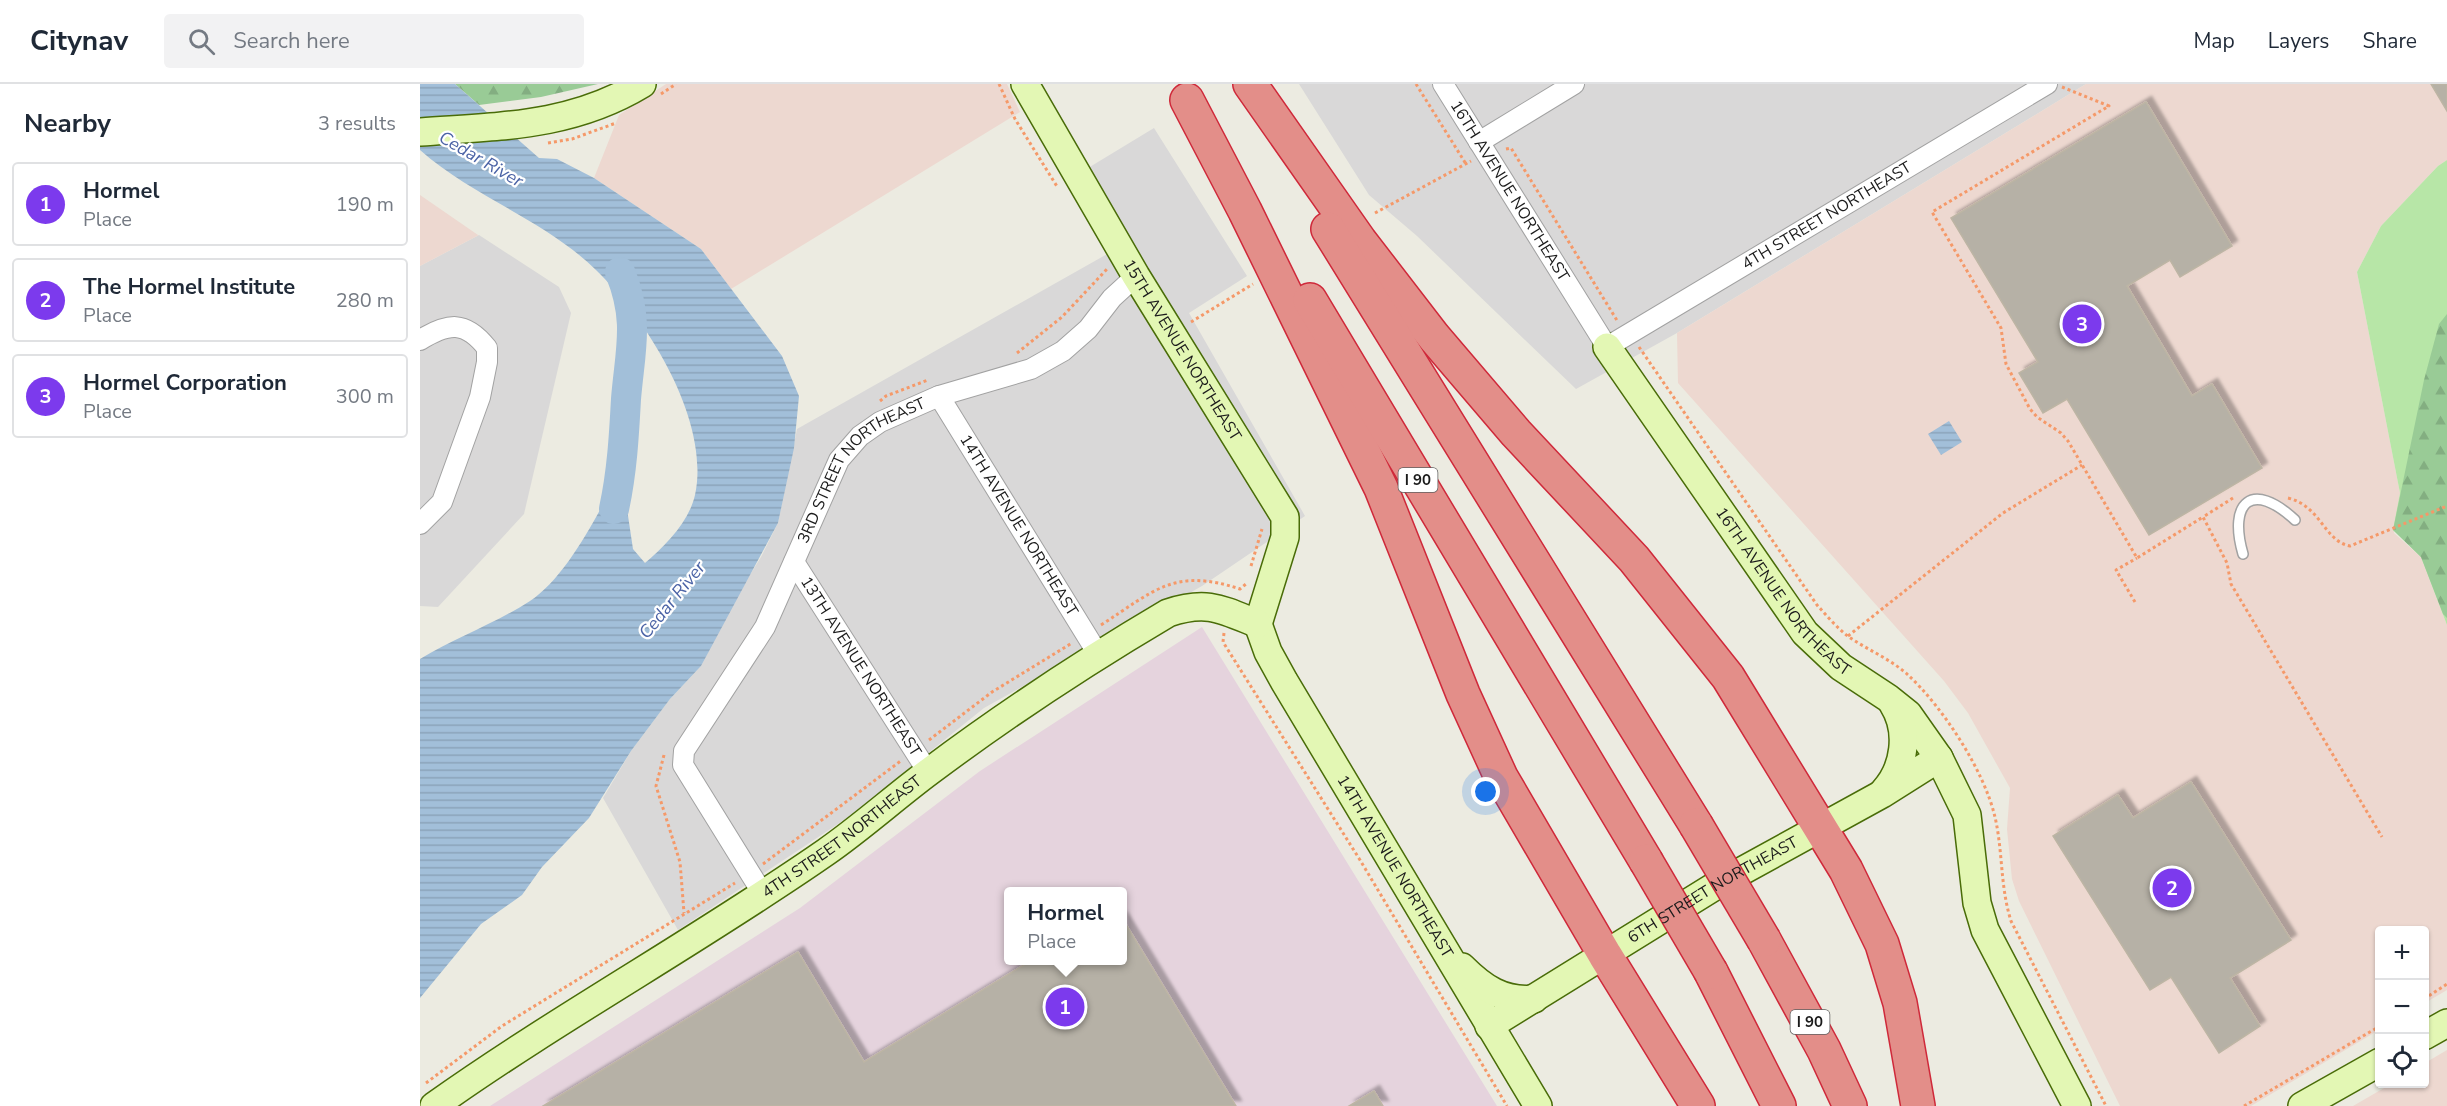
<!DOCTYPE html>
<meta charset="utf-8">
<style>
body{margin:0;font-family:"Nunito Sans",sans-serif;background:#f2f2f3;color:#1f2937}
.controls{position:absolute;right:18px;bottom:18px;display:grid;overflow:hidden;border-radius:6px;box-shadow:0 2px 4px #0004}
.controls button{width:54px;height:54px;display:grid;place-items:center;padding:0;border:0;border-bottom:2px solid #e0e1e3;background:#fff;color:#1f2937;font:30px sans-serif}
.you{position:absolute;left:1066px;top:708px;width:21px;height:21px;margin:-15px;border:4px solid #fff;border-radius:50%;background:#1a73e8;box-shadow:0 0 0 9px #1a73e833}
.badge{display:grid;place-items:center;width:39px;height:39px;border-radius:50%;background:#7c3aed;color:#fff;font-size:20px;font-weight:700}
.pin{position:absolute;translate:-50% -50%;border:3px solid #fff;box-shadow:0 2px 6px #0006}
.popup{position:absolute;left:584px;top:803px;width:123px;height:78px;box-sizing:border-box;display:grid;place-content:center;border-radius:6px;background:#fff;filter:drop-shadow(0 2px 4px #0005);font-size:20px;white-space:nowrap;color:#747a83}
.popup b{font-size:22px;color:#1f2937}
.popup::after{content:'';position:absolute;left:50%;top:100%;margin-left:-12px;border:12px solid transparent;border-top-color:#fff}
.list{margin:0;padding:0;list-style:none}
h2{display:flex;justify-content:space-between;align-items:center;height:78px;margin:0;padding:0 24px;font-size:26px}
h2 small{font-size:20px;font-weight:400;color:#747a83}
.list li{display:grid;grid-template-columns:39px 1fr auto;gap:18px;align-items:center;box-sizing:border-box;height:84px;margin:0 12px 12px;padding:0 12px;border:2px solid #e0e1e3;border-radius:6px}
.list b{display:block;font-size:22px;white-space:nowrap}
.list p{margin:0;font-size:20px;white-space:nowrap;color:#747a83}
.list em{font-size:20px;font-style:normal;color:#747a83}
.icon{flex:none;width:33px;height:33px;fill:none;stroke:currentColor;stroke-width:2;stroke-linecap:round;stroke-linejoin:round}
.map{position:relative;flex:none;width:2027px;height:1022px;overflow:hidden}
header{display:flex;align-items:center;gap:36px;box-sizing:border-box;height:84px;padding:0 30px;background:#fff;border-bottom:2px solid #e0e1e3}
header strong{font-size:28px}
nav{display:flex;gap:33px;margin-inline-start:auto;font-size:21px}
.search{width:420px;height:54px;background:#f2f2f3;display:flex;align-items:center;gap:15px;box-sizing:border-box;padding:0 21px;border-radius:6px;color:#747a83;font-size:22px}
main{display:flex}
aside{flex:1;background:#fff}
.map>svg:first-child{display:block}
.residential{fill:#d9d8d8}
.commercial{fill:#edd8d0}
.industrial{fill:#e5d3dd;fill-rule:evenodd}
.grass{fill:#b7e6a7}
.forest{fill:url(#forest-firs)}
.water{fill:url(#water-rules)}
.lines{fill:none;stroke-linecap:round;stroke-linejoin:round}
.river{stroke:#a2bfd9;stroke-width:30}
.building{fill:#b6b1a6;stroke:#bdb5a4;stroke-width:1.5;filter:url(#shadow)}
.lane-casing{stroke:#a2a2a2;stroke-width:12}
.street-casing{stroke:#a2a2a2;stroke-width:22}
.secondary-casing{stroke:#496c08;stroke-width:30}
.highway-casing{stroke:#cf293a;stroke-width:36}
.path{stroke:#f59969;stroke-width:3;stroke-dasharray:3 3;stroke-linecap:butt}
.lane{stroke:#fff;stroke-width:9}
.street{stroke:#fff;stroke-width:20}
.secondary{stroke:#e3f7b4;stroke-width:27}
.highway{stroke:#e38e89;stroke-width:33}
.highway-bridge-casing{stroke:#cf293a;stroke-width:36;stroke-linecap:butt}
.highway-bridge{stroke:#e38e89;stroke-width:33}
.labels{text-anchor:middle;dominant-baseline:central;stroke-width:4.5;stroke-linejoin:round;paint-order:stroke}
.shield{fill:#fff;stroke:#5f5f5f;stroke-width:1.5}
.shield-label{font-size:15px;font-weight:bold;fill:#1b1b1b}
.street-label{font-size:16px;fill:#1b1b1b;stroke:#fff}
.water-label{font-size:18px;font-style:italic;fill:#4b63a6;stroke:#fff}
</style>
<header>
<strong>Citynav</strong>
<div class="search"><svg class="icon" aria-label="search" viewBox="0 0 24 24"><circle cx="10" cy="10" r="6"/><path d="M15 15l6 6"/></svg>Search here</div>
<nav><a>Map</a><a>Layers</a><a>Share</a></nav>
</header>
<main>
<aside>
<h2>Nearby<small>3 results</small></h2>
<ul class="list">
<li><span class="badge">1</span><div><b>Hormel</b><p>Place</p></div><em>190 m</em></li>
<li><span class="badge">2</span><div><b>The Hormel Institute</b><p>Place</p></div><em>280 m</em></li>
<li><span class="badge">3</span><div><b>Hormel Corporation</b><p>Place</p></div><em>300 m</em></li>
</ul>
</aside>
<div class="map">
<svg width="2027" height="1022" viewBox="0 0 2027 1022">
<defs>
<pattern id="forest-firs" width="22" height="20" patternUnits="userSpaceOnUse" patternTransform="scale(1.5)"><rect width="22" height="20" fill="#99cb96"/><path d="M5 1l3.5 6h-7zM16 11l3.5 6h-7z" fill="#83ae81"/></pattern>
<pattern id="water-rules" width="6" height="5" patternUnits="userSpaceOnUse" patternTransform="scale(1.5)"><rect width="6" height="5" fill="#a2bfd9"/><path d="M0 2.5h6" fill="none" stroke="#8ba4ba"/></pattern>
<filter id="shadow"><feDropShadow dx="5.5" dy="-5.5" stdDeviation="1.5" flood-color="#0004"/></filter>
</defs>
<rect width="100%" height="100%" fill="#ecebe1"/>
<g class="residential">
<polygon points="879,0 1666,0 1257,249 1156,305 997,152 949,111"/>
<polygon points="734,44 827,192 769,229 885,432 782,502 564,624 430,732 258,846 183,714 211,667 250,615 281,582 312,520 341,473 358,439 377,345 689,169 645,98"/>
<polygon points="59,151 139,203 151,229 104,430 18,523 0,522 0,182"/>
</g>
<g class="commercial">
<polygon points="246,0 587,0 600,28 311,205 281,165 174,94 199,31"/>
<polygon points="1666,0 2027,0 2027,76 2018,82 1961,142 1937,188 1980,409 1974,449 2001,473 2027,541 2027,906 2005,919 2004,846 1960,846 1959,946 1831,1022 1700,1022 1599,817 1592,795 1587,745 1590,704 1548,629 1524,597 1258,299 1257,249"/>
<polygon points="0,111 58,151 59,151 0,182"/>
<polygon points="2027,966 2027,1022 1933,1022 1971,1000 2004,1000 2005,979"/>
</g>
<path class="industrial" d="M782 543 1077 1022H70L380 824 560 687ZM588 808H702V876H588Z"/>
<polygon class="grass" points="2027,76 2027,541 2001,473 1973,446 1980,409 1937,188 1961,142 2018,82"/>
<g class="forest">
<polygon points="35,0 178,0 121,13 59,21"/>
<polygon points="2027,230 2027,534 2023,530 2001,473 1973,446 2004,296 2019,240"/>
</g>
<g class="water">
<path d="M0 0H35L119 74 137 75 174 94 281 165 362 272 379 312 374 364 358 439 281 582 250 615 211 667 169 734 122 783 102 811 61 840 0 914V575C35 554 76 539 110 517 148 492 181 425 201 385L213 465 225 479C245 462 269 438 275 411 291 337 227 235 176 186 125 136 53 113 0 66Z"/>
<polygon points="1529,337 1542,358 1521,371 1508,350"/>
</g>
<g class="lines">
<path class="river" d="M194 425C202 388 204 352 206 315 210 266 220 237 200 188"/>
</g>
<g class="building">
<polygon points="2011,0 2027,0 2027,27"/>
<polygon points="1726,18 1812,162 1760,193 1750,176 1707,202 1772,312 1792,300 1842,384 1729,451 1647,315 1623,329 1599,289 1618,278 1531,134"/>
<polygon points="1771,698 1871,856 1810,894 1840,942 1799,969 1751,893 1730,906 1633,752 1698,711 1713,734"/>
<polygon points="702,834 816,1022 123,1022 378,868 444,978 612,876 702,876"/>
<polygon points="954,1007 963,1022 929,1022"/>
</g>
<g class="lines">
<defs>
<path id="lane" d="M1823 470C1808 418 1832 396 1875 436"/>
<g id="street">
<path id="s1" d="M1023 0 1187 263 1627 0"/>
<polyline points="1059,58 1154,0"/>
<path d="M0 256C28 239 45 236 67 264V278L60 313 22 418 0 440"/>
<path id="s2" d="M519 312 678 570"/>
<path id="s3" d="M374 478 508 688"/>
<path id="s4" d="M343 810 263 681 264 667 345 543 419 376 440 352 460 338 519 312 611 285 643 267 668 245 692 214 716 192"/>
</g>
<g id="secondary">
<path id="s5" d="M605 0 716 192 865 433V453L838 540"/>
<path d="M0 48C80 42 151 43 222 0"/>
<path id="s6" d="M1187 263 1385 549 1421 583 1468 614 1488 630 1519 674 1547 731 1557 819 1565 846 1657 1022"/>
<path id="s7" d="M838 540 848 568 864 597 1118 1022"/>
<path d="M1464 707C1485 684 1490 647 1473 620"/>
<path d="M1042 883C1063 904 1083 918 1114 915"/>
<path id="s8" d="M1069 942 1300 799 1462 710 1519 674"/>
<polyline points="2004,952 2027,939"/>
<path id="s9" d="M14 1022C141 932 278 857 406 768 442 743 475 713 510 687 586 630 665 578 748 529 787 516 801 525 838 540"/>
<polyline points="1882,1022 1960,978"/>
</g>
<g id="highway">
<polyline points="830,0 940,157 1014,253 1096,349 1214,475 1308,593 1426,786 1462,860 1480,919 1498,1022"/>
<polyline points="767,16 825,127 961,404 1043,610 1081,693 1185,871 1278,1022"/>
<polyline points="908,145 1276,741"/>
<polyline points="890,216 1226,777"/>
<polyline points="1344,856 1404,966 1430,1022"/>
<polyline points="1291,888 1359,1022"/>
</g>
</defs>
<use href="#lane" class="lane-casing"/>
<use href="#street" class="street-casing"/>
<use href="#secondary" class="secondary-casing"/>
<use href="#highway" class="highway-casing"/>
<g class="path">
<polyline points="579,0 595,35 638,104"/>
<polyline points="996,0 1046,80"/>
<polyline points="1642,3 1689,22 1512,128 1581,244 1586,280 1610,325 1617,333 1641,349 1648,357 1717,474 1783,433"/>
<polyline points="241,10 256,0"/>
<polyline points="128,59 152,55 196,39"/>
<polyline points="1086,65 1091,64 1198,238"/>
<polyline points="955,129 1051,77"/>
<polyline points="771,238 833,200"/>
<path d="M1219 263 1397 521C1407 532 1417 544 1429 553 1448 566 1470 575 1487 590 1522 622 1564 686 1575 733 1583 768 1580 802 1591 837L1686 1022"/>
<polyline points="597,269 642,233 688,184"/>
<polyline points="460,317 466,312 508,296"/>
<polyline points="1813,414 1783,433 1807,479 1811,500 1962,753"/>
<path d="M1868 414C1901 422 1904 457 1930 462L2027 422"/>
<polyline points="831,482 842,445"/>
<polyline points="1715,518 1696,486 1717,474"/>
<path d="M681 541C734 507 754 483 820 505L826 500"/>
<polyline points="804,549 803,558 940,776 1087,1022"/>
<polyline points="1428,552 1583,429 1662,381"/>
<polyline points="509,656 572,608 652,559"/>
<polyline points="244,671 236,702 260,778 264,829"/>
<polyline points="343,780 482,676"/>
<polyline points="2004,915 2027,900"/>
<polyline points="6,999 82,942 315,799"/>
<polyline points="1824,1022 1960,942"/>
</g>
<use href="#lane" class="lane"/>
<use href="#street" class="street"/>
<use href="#secondary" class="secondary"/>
<use href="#highway" class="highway"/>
<defs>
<g id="highway-bridge">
<polyline points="1276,741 1344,856"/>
<polyline points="1226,777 1291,888"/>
</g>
</defs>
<use href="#highway-bridge" class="highway-bridge-casing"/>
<use href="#highway-bridge" class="highway-bridge"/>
</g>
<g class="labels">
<g class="shield">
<rect x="978.5" y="384" width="39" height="24" rx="4.5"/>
<rect x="1370.5" y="926" width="39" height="24" rx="4.5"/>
</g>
<g class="shield-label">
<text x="998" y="396">I 90</text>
<text x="1390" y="938">I 90</text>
</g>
<g class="street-label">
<text stroke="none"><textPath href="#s1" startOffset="126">16TH AVENUE NORTHEAST</textPath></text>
<text stroke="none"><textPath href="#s1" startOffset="566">4TH STREET NORTHEAST</textPath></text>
<text stroke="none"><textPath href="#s5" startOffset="309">15TH AVENUE NORTHEAST</textPath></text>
<text stroke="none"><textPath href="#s4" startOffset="504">3RD STREET NORTHEAST</textPath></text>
<text stroke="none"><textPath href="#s2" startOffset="152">14TH AVENUE NORTHEAST</textPath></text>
<text stroke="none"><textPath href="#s6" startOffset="302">16TH AVENUE NORTHEAST</textPath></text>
<text stroke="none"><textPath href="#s3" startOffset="124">13TH AVENUE NORTHEAST</textPath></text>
<text stroke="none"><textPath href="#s9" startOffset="489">4TH STREET NORTHEAST</textPath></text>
<text stroke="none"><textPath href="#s7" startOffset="279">14TH AVENUE NORTHEAST</textPath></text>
<text stroke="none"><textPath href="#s8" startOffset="262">6TH STREET NORTHEAST</textPath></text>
</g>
<g class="water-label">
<text transform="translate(61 75) rotate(30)">Cedar River</text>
<text transform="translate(252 516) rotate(-51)">Cedar River</text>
</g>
</g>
</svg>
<div class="controls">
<button>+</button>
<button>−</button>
<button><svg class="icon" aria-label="locate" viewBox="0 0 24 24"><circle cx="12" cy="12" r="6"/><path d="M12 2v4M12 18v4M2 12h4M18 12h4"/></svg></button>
</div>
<div class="you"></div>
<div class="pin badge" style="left:645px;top:923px">1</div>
<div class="popup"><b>Hormel</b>Place</div>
<div class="pin badge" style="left:1752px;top:804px">2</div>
<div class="pin badge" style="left:1662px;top:240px">3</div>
</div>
</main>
